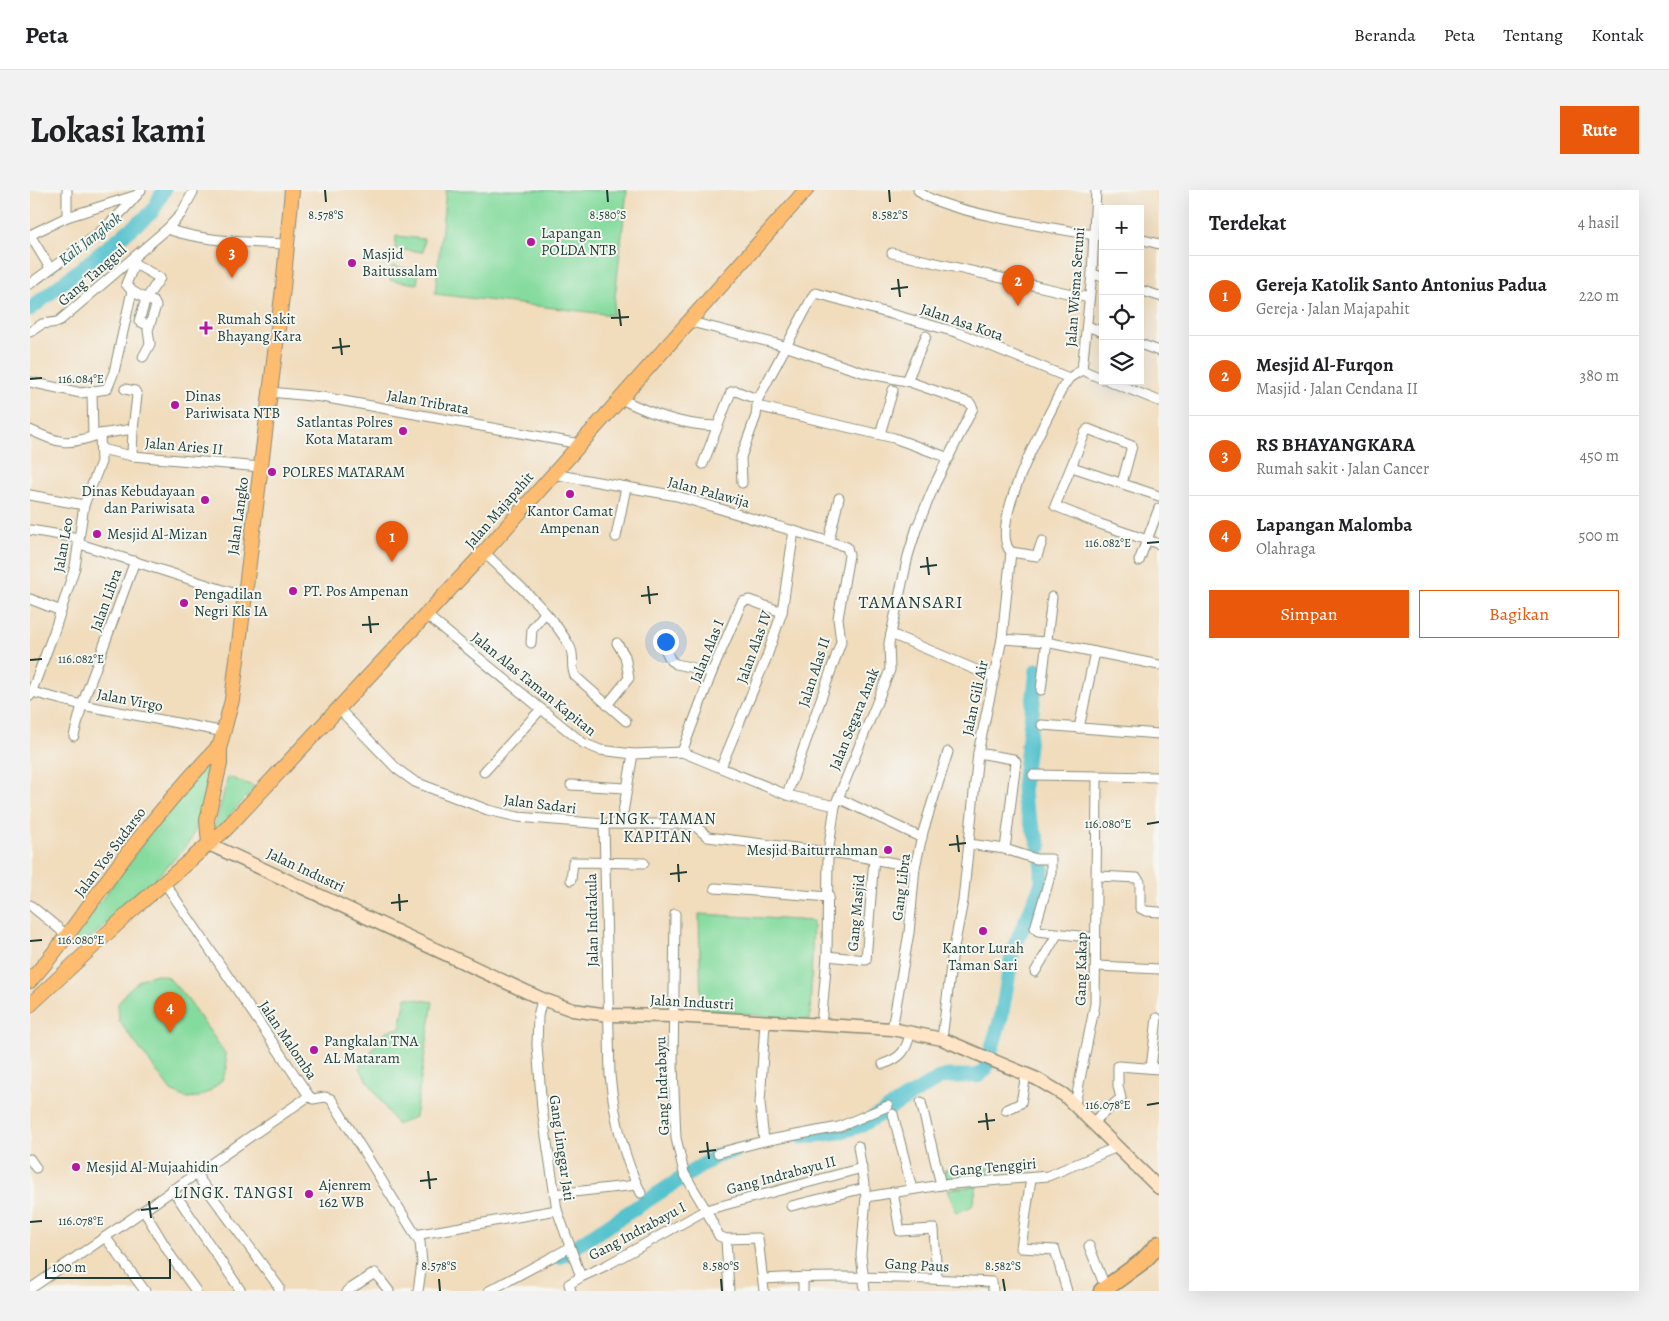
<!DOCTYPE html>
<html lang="id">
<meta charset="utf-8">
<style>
body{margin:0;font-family:Alegreya,serif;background:#f2f2f2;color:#202124}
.controls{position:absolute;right:15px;top:15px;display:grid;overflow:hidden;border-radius:0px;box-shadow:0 5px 20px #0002}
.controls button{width:45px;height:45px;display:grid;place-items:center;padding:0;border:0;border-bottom:1px solid #e0e0e0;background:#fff;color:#202124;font:25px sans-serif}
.scale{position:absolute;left:15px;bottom:12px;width:126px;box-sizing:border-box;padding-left:5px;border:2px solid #1f3d34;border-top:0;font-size:14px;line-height:18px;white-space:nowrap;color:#1f3d34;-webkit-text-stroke:4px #f6f6f2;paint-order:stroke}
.you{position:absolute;left:635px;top:451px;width:18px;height:18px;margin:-12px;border:4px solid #fff;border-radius:50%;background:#1a73e8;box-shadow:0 0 0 8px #1a73e833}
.badge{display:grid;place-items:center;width:32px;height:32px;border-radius:50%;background:#ea580c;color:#fff;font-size:16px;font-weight:700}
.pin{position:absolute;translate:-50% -41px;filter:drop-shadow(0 1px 2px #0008)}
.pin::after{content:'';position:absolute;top:26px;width:18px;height:15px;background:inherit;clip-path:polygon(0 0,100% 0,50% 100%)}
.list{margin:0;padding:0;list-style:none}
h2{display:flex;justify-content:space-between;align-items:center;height:65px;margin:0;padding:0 20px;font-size:21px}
h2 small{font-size:16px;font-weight:400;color:#757577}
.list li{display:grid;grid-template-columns:32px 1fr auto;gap:15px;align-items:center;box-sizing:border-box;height:80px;padding:0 20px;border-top:1px solid #e0e0e0}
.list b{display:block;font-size:19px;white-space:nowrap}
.list p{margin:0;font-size:16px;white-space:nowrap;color:#757577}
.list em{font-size:16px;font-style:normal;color:#757577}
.actions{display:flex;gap:10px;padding:15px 20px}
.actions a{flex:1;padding:11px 0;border:1px solid #ea580c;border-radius:0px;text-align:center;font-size:18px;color:#ea580c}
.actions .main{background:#ea580c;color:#fff}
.icon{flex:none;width:28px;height:28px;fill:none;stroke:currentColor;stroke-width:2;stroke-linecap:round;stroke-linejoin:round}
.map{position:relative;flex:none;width:1129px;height:1101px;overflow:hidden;border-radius:0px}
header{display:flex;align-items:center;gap:30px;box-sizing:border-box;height:70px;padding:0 25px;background:#fff;border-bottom:1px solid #e0e0e0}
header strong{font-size:24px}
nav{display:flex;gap:28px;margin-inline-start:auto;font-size:18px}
.intro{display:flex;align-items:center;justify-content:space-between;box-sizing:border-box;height:120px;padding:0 30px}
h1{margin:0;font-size:35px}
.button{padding:12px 22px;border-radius:0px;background:#ea580c;color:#fff;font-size:18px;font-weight:700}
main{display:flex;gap:30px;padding:0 30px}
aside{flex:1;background:#fff;border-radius:0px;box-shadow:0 5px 20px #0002}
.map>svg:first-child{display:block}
.green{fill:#85db9e;stroke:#528c69}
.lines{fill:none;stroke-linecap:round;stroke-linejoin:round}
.river{stroke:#55c2cd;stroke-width:15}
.street-casing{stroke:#888c78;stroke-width:11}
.secondary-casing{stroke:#888c78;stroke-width:15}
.primary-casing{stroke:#888c78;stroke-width:16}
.highway-casing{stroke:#888c78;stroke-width:19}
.street{stroke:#fff;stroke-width:9}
.secondary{stroke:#ffe4c6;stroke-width:12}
.primary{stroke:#febc70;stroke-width:14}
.highway{stroke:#febc70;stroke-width:16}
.ticks{fill:none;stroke:#1f3d34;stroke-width:2}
.poi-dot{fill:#b5179e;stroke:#f6f6f2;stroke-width:2}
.labels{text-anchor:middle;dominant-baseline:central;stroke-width:4;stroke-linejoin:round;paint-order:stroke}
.poi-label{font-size:15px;fill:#1f3d34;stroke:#f6f6f2;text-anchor:start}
.street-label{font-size:15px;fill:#1f3d34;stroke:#f6f6f2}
.water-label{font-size:16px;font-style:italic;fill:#2c5e5a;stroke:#f6f6f2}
.neighbourhood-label{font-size:16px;letter-spacing:1px;fill:#1f3d34;stroke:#f6f6f2}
.quarter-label{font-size:18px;letter-spacing:1px;fill:#1f3d34;stroke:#f6f6f2}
.ticks-label{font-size:12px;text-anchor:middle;fill:#1f3d34;stroke:#f6f6f2;stroke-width:4;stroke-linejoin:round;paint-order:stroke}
</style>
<header>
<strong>Peta</strong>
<nav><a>Beranda</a><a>Peta</a><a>Tentang</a><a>Kontak</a></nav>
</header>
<div class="intro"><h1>Lokasi kami</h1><a class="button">Rute</a></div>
<main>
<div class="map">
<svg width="1129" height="1101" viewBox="0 0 1129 1101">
<rect width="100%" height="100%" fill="#f6f6f2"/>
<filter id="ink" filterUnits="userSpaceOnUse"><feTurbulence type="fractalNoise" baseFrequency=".02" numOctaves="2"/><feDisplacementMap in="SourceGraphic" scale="10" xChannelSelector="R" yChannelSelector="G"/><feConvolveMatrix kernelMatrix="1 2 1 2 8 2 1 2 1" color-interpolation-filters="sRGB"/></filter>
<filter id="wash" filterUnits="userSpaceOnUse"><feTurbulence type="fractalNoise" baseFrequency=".0096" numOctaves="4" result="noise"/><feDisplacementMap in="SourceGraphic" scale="20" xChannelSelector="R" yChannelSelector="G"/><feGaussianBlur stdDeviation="1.12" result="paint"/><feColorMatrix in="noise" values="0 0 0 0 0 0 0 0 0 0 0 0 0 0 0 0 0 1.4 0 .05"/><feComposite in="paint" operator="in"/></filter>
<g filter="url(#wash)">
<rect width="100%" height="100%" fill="#f1dcbc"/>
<g class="green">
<polygon points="416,0 597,0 583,125 405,104"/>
<polygon points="366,46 394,49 393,62 365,59"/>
<polygon points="362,76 389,80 387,94 360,90"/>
<path d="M174 576H179L180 582C175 604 172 629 161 649 150 667 66 748 47 757L43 754V749L121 642Z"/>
<polygon points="198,587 226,597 183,643"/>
<polygon points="669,724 783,731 780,830 671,820"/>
<polygon points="126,784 138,787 158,810 195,863 197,878 192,890 180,901 169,907 156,908 141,901 89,831 88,814 96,802 111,789"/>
<polygon points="376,807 403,812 385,927 367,935 329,878 356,841 370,838"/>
<polygon points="959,977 961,987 915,991 914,980"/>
<polygon points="947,996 942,1016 926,1023 918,999"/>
</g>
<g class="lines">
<g class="river">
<polyline points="0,119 122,22 134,0"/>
<polyline points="1007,480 993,597 994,613 1010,657"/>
<polyline points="772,947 809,942 832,935 909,888 918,886 948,886 955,880 971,828 983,760 1012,693 1012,674"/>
<polyline points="529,1067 688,965 705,961"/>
</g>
</g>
</g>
<g filter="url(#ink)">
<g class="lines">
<defs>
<g id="street">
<polyline points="37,0 37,27"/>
<path d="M888 0C902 20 1034 40 1064 45"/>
<path d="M137 39C175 52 217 52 256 54"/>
<polyline points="0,45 37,27 107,5"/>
<polyline points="0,45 20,78"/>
<polyline points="1110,49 1129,54"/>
<polyline points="862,63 1059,108"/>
<polyline points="100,71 130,88 116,109 124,112 126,116 118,140 120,154 113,167"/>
<polyline points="1062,84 1073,87"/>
<path d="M0 94C42 62 78 42 111 0"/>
<polyline points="1110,100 1129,106"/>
<polyline points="102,101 116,109 109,131 119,136"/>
<polyline points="661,132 755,156 804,173 835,183 877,191 940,213 943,218 905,294 887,337 878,366 859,453 860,480 805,616 798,663 797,766 791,836"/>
<polyline points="1057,136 1073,142"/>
<polyline points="0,142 12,134 28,132 137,39 151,24 164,0"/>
<polyline points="1110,154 1129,161"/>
<polyline points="1052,180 1073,189"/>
<polyline points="877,191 896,146"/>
<polyline points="1079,191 1129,211"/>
<polyline points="0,192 51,203 77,199 84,182 102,101 96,94 105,73"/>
<polyline points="240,202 292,207 550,254"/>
<polyline points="62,203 63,246"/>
<path d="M591 209C622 224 651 235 686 236"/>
<polyline points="727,216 864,248 919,268"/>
<polyline points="103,239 102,266 231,277"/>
<path d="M0 240C31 254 38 256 70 244"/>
<polyline points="850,244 863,200"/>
<polyline points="71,259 102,266"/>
<polyline points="673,274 701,202 706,201 724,208"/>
<polyline points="1042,277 1129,306"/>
<polyline points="523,284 647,306 817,357 819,365 808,428 811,452 757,605"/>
<polyline points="712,293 711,267 726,226 728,209 784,104 786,103 929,143 1039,188"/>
<polyline points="1092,293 1102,256 1058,239 1055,243 1025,316 1070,334 1129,354"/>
<polyline points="0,305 54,315"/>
<polyline points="0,340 49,348"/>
<polyline points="586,347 596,297"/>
<polyline points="799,350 809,308"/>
<polyline points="50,354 215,407"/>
<path d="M454 362C483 391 520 420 540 457 545 466 540 477 545 486L596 531"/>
<polyline points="981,362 1007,366 1012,351"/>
<polyline points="1109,371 1129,318"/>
<polyline points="0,409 31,421"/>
<polyline points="395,424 553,553 570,560 603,564 652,562 757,605 805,616"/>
<polyline points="861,444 963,487"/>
<polyline points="972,449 1016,452 1129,475"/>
<polyline points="501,453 502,439 515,423"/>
<polyline points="634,457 641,471 646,474 682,482"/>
<polyline points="1011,500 1022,407"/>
<polyline points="2,502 52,515 195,542"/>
<polyline points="0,506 24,442 45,377 54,315 71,272 70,244 103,239 107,206 105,201 95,199"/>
<polyline points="577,515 599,488 595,466 587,453"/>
<polyline points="308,518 367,579 385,592 458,620 488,627 574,634 663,634 678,647 821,665 885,677"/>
<polyline points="1012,535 1129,544"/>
<polyline points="1049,538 1065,462"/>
<polyline points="44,546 52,515 105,371"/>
<polyline points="652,562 682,482 712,412 719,410 752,422"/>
<polyline points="948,563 983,569 986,572 975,659"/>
<polyline points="691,577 736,469 752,422 764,340"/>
<polyline points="454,582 511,519"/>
<polyline points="1003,585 1129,587"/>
<polyline points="541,595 596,598"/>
<polyline points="808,608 892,648"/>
<path d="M574 634 580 885C584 925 593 967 611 1003"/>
<polyline points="591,634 603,564"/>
<polyline points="939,654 975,659 1006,669 1021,669 1021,683 1005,738 1008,741 1065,748"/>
<polyline points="1068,686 1107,688 1110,692 1110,718 1116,721 1129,722"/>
<polyline points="541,690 543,672 614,673"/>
<polyline points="685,698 799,707"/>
<polyline points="0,715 38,746"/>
<polyline points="645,724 643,876 646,948 654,983 676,1020 689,1046 696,1049 728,1048 734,1101"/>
<polyline points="797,766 836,770 844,668"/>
<polyline points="1067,776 1129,779"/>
<polyline points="1005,782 1028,743"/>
<polyline points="512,809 508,826 507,855 512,919 527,1020 551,1087 539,1094 541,1101"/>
<polyline points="862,839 879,743 885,677 893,642 918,562"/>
<path d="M912 849 922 768 933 711 948 563 972 449 981 362C956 337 1019 225 1033 197L1039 188 1052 180 1062 84 1066 0"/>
<path d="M853 874C872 868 876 860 881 842"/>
<polyline points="1121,878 1127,828"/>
<polyline points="279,906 283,909 295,907 301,909 390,1052 392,1073 388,1101"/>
<polyline points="891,912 911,995"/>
<polyline points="1045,914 1065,814 1067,588"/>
<polyline points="976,920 991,913 996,884"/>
<polyline points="863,924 882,999"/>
<polyline points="1063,932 1091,908 1088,896 1088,876 1129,879"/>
<polyline points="734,951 809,937 858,916"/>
<polyline points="828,956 836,1007 831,1065 835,1101"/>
<polyline points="688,963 734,951 730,913 735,832"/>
<polyline points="0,969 6,978"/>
<polyline points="165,983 249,1097 249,1101"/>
<polyline points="1001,988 991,1058 1025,1060 1037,1101"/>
<polyline points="142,999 211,1101"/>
<polyline points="863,1002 870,1041 904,1039 907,1089"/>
<polyline points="525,1004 607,995"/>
<polyline points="836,1007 911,995 1018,986 1087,957"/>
<polyline points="761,1016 835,998"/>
<polyline points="114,1021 143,1069 166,1101"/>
<polyline points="385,1045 527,1020"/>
<polyline points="76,1048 115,1101"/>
<polyline points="696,1049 699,1101"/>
<polyline points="1059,1056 1076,1099"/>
<polyline points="551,1087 577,1075 676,1020 832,978"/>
<polyline points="773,1087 773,1101"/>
<path d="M734 1089C810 1085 886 1088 962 1092L963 1101"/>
<polyline points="0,1099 279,906 134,692"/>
<polyline points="317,1101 345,1083 359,1101"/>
<polyline points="459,1101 539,1058"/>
</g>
<polyline id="secondary" points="179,654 512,809 543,820 578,825 644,826 862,839 912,849 1007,889 1034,905 1129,998"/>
<g id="primary">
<polyline points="179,654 177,630 190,574 190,555 202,510 253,98 262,0"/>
<path d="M0 791C40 747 70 697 107 651 133 618 160 586 190 555"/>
<polyline points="0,815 100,722 195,640 449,368 776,0"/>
</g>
<polyline id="highway" points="1072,1101 1113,1071 1129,1054"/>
</defs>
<use href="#street" class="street-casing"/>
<use href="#secondary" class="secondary-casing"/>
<use href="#primary" class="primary-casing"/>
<use href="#highway" class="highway-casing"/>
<use href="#street" class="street"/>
<use href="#secondary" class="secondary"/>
<use href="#primary" class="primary"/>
<use href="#highway" class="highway"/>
</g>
</g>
<path class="ticks" d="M295 0 296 12M577 0 578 12M859 0 860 12M868 89 870 107M861 99 878 97M589 119 591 136M581 128 599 127M310 148 312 165M302 158 320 156M0 189 12 188M1117 353 1129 352M897 367 899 385M890 377 907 375M618 396 620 414M611 406 628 404M339 426 341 443M332 435 349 434M0 470 12 469M1117 634 1129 632M927 645 929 662M919 655 936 653M648 674 649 692M640 684 657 682M369 704 370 721M361 713 378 711M0 751 12 750M1117 915 1129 913M956 923 958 940M948 932 965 930M677 952 679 969M669 962 686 960M398 981 400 999M390 991 407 989M119 1011 121 1028M111 1020 128 1018M0 1032 12 1031M409 1089 410 1101M691 1089 692 1101M973 1089 975 1101"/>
<g class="poi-dot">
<circle cx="501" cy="52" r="5"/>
<circle cx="322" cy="73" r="5"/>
<path d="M173.5 130.5h5v5h5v5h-5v5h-5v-5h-5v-5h5z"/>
<circle cx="145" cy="215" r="5"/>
<circle cx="373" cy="241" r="5"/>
<circle cx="242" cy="282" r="5"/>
<circle cx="540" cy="304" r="5"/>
<circle cx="175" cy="310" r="5"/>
<circle cx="67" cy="344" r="5"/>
<circle cx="263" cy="401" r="5"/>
<circle cx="154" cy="413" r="5"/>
<circle cx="858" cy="660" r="5"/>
<circle cx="953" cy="741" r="5"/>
<circle cx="284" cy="860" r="5"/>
<circle cx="46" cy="977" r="5"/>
<circle cx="279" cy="1004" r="5"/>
</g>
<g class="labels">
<g class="poi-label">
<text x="511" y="43">Lapangan<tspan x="511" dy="17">POLDA NTB</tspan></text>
<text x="332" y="64">Masjid<tspan x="332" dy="17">Baitussalam</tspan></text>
<text x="187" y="129">Rumah Sakit<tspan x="187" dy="17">Bhayang Kara</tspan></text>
<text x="155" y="206">Dinas<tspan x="155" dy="17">Pariwisata NTB</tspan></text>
<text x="363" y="232" text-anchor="end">Satlantas Polres<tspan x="363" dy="17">Kota Mataram</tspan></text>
<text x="252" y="282">POLRES MATARAM</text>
<text x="165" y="301" text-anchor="end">Dinas Kebudayaan<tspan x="165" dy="17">dan Pariwisata</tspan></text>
<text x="540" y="321" text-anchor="middle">Kantor Camat<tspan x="540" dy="17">Ampenan</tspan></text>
<text x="77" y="344">Mesjid Al-Mizan</text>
<text x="273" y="401">PT. Pos Ampenan</text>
<text x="164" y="404">Pengadilan<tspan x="164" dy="17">Negri Kls IA</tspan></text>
<text x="848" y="660" text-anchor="end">Mesjid Baiturrahman</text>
<text x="953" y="758" text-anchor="middle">Kantor Lurah<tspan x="953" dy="17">Taman Sari</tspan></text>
<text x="294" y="851">Pangkalan TNA<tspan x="294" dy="17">AL Mataram</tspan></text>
<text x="56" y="977">Mesjid Al-Mujaahidin</text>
<text x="289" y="995">Ajenrem<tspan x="289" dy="17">162 WB</tspan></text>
</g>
<g class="street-label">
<text transform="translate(62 85) rotate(-41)">Gang Tanggul</text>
<text transform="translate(1045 97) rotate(-86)">Jalan Wisma Seruni</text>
<text transform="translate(932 132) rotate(19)">Jalan Asa Kota</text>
<text transform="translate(398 212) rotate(10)">Jalan Tribrata</text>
<text transform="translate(154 256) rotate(5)">Jalan Aries II</text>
<text transform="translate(679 302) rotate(15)">Jalan Palawija</text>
<text transform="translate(469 320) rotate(-49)">Jalan Majapahit</text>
<text transform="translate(208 326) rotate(-82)">Jalan Langko</text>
<text transform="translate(33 355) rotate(-80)">Jalan Leo</text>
<text transform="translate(76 410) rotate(-70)">Jalan Libra</text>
<text transform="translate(724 457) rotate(-70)">Jalan Alas IV</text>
<text transform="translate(677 461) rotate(-68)">Jalan Alas I</text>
<text transform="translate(784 482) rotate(-72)">Jalan Alas II</text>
<text transform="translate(504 494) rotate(39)">Jalan Alas Taman Kapitan</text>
<text transform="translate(945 508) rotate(-78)">Jalan Gili Air</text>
<text transform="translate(100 510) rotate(11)">Jalan Virgo</text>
<text transform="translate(824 529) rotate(-68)">Jalan Segara Anak</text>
<text transform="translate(510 614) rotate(7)">Jalan Sadari</text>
<text transform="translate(80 662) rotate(-53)">Jalan Yos Sudarso</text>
<text transform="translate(276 680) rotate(25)">Jalan Industri</text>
<text transform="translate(871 697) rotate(-83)">Gang Libra</text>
<text transform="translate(826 723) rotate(-85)">Gang Masjid</text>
<text transform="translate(562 730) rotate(-91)">Jalan Indrakula</text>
<text transform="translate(1051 779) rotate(-89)">Gang Kakap</text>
<text transform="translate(662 812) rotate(3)">Jalan Industri</text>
<text transform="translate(258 850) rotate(56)">Jalan Malomba</text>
<text transform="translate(632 896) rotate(-92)">Gang Indrabayu</text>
<text transform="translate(532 958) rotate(82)">Gang Linggar Jati</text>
<text transform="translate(963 977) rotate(-5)">Gang Tenggiri</text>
<text transform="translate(751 985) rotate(-15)">Gang Indrabayu II</text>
<text transform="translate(607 1041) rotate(-28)">Gang Indrabayu I</text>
<text transform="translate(887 1075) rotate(3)">Gang Paus</text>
</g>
<g class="water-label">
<text transform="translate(60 49) rotate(-38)">Kali Jangkok</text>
</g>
<g class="neighbourhood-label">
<text x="628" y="629">LINGK. TAMAN<tspan x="628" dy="18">KAPITAN</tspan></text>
<text x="204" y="1003">LINGK. TANGSI</text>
</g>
<g class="quarter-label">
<text x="881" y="412">TAMANSARI</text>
</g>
</g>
<g class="ticks-label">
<text x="296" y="29">8.578°S</text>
<text x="578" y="29">8.580°S</text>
<text x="860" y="29">8.582°S</text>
<text x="51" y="193">116.084°E</text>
<text x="1078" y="357">116.082°E</text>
<text x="51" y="473">116.082°E</text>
<text x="1078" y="638">116.080°E</text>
<text x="51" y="754">116.080°E</text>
<text x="1078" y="919">116.078°E</text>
<text x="51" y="1035">116.078°E</text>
<text x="409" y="1080">8.578°S</text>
<text x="691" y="1080">8.580°S</text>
<text x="973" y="1080">8.582°S</text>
</g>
</svg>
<div class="controls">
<button>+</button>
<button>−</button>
<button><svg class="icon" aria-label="locate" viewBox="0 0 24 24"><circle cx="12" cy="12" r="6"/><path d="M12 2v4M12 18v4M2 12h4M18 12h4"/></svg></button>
<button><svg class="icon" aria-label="layers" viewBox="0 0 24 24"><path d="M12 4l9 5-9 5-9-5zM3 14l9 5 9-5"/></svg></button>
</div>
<div class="scale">100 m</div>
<div class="you"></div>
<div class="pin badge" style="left:362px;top:372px">1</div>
<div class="pin badge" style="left:988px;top:116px">2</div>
<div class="pin badge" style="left:202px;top:88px">3</div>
<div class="pin badge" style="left:140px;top:843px">4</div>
</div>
<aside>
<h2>Terdekat<small>4 hasil</small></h2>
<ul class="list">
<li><span class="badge">1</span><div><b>Gereja Katolik Santo Antonius Padua</b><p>Gereja · Jalan Majapahit</p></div><em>220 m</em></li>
<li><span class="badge">2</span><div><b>Mesjid Al-Furqon</b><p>Masjid · Jalan Cendana II</p></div><em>380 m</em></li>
<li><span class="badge">3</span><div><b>RS BHAYANGKARA</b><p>Rumah sakit · Jalan Cancer</p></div><em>450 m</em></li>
<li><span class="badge">4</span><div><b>Lapangan Malomba</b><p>Olahraga</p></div><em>500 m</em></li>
</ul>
<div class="actions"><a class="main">Simpan</a><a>Bagikan</a></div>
</aside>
</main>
